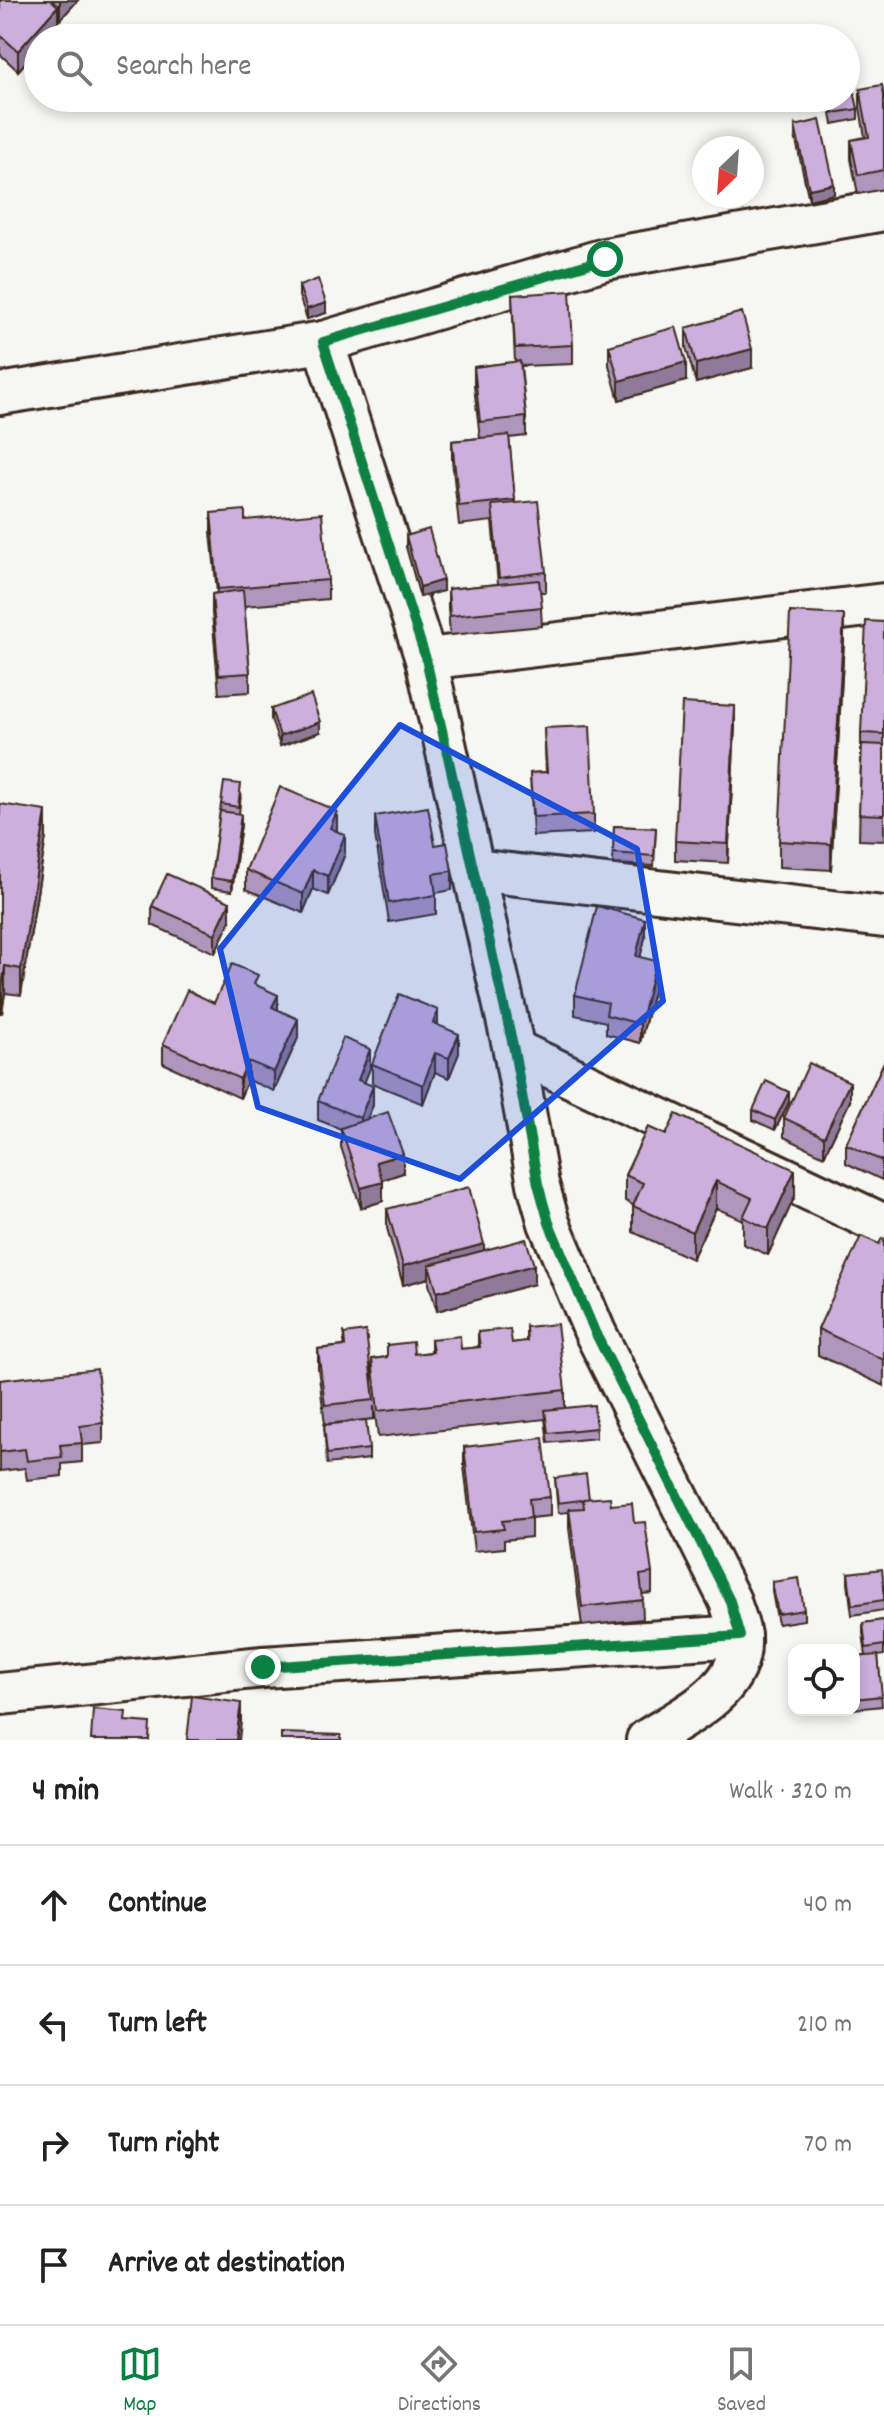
<!DOCTYPE html>
<meta charset="utf-8">
<style>
body{margin:0;font-family:Dekko,sans-serif;background:#f6f6f6;color:#222}
.controls{position:absolute;right:24px;bottom:24px;display:grid;overflow:hidden;border-radius:16px;box-shadow:0 4px 12px #0003}
.controls button{width:72px;height:72px;display:grid;place-items:center;padding:0;border:0;border-bottom:2px solid #e0e0e0;background:#fff;color:#222;font:40px sans-serif}
.compass{position:absolute;left:692px;top:136px;width:72px;height:72px;border-radius:50%;background:#fff;box-shadow:0 4px 12px #0003;rotate:205deg}
.stop{position:absolute;width:24px;height:24px;margin:-18px;border:6px solid #0b8043;border-radius:50%;background:#fff}
.stop.end{background:#0b8043;border-color:#fff;box-shadow:0 2px 8px #0008}
.list{margin:0;padding:0;list-style:none}
h2{display:flex;justify-content:space-between;align-items:center;height:104px;margin:0;padding:0 32px;font-size:34px}
h2 small{font-size:26px;font-weight:400;color:#767676}
.list li{display:grid;grid-template-columns:52px 1fr auto;gap:24px;align-items:center;box-sizing:border-box;height:120px;padding:0 32px;border-top:2px solid #e0e0e0}
.list b{display:block;font-size:30px;white-space:nowrap}
.list em{font-size:26px;font-style:normal;color:#767676}
.icon{flex:none;width:44px;height:44px;fill:none;stroke:currentColor;stroke-width:2;stroke-linecap:round;stroke-linejoin:round}
.map{position:relative;flex:none;width:884px;height:1740px;overflow:hidden}
.search{position:absolute;background:#fff;box-shadow:0 4px 12px #0003;left:24px;right:24px;top:24px;height:88px;display:flex;align-items:center;gap:20px;box-sizing:border-box;padding:0 28px;border-radius:44px;color:#767676;font-size:30px}
.sheet{height:584px;background:#fff}
nav{display:flex;justify-content:space-around;align-items:center;box-sizing:border-box;height:112px;border-top:2px solid #e0e0e0;background:#fff;font-size:22px;color:#767676}
nav a{display:grid;justify-items:center;gap:4px}
nav .on{color:#0b8043}
.map>svg:first-child{display:block}
.lines{fill:none;stroke-linecap:round;stroke-linejoin:round}
.minor-casing{stroke:#3b2a1e;stroke-width:46}
.minor{stroke:#f6f6f2;stroke-width:40}
.wall{fill:#af96bd;stroke:#3b2a1e;stroke-width:2}
.shaded-wall{fill:#8f7a9a;stroke:#3b2a1e;stroke-width:2}
.building{fill:#ccafdc;stroke:#3b2a1e;stroke-width:2}
.route{stroke:#0b8043;stroke-width:10}
.marked{fill:#1d4ed8;fill-opacity:0.2;stroke:#1d4ed8;stroke-width:6;stroke-linejoin:round}
</style>
<div class="map">
<svg width="884" height="1740" viewBox="0 0 884 1740">
<rect width="100%" height="100%" fill="#f6f6f2"/>
<filter id="ink" filterUnits="userSpaceOnUse"><feTurbulence type="fractalNoise" baseFrequency=".0125" numOctaves="2"/><feDisplacementMap in="SourceGraphic" scale="16" xChannelSelector="R" yChannelSelector="G"/><feConvolveMatrix kernelMatrix="1 2 1 2 8 2 1 2 1" color-interpolation-filters="sRGB"/></filter>
<g filter="url(#ink)">
<g class="lines">
<defs>
<g id="minor">
<path d="M323 342 426 659 514 1050 538 1184 549 1223 595 1332 730 1601C733 1613 740 1626 740 1638 743 1691 685 1715 647 1740"/>
<polyline points="0,394 323,342 605,259 884,210"/>
<polyline points="426,659 884,604"/>
<polyline points="475,870 884,917"/>
<polyline points="514,1050 884,1225"/>
<polyline points="0,1694 263,1667 740,1636"/>
</g>
</defs>
<use href="#minor" class="minor-casing"/>
<use href="#minor" class="minor"/>
</g>
<g class="wall">
<polygon points="0,0 78,0 60,20 58,18 58,25 47,38 38,38 38,48 18,71 0,54"/>
<polygon points="860,89 884,95 884,189 858,194 851,159 851,140 865,137 860,108"/>
<polygon points="828,98 846,98 858,109 858,119 833,124"/>
<polygon points="795,126 834,194 809,200 795,136"/>
<polygon points="299,286 326,313 307,319 299,296"/>
<polygon points="512,295 573,345 573,364 521,366 526,417 526,436 509,438 515,503 546,572 546,592 540,592 542,626 450,635 448,608 448,589 498,584 492,521 459,525 452,460 452,441 480,438 474,386 474,367 515,362"/>
<polygon points="686,328 752,368 696,383 686,347"/>
<polygon points="609,346 686,381 619,400 609,365"/>
<polygon points="211,513 245,520 328,580 328,599 244,606 250,673 250,692 219,694 212,613 212,594 217,593 211,532"/>
<polygon points="406,536 443,591 420,597 406,547"/>
<polygon points="884,622 884,841 859,840 861,752 861,733"/>
<polygon points="844,641 831,870 779,867 779,841"/>
<polygon points="271,709 320,732 280,746 271,719"/>
<polygon points="735,725 728,863 675,860 675,841"/>
<polygon points="544,728 594,814 594,833 533,836 530,773 546,772"/>
<polygon points="241,794 239,814 241,824 232,891 211,888 211,878 221,804"/>
<polygon points="0,804 46,837 21,995 5,993 2,1013 0,1013"/>
<polygon points="375,816 435,845 452,871 452,890 436,893 436,914 389,922 375,835"/>
<polygon points="614,826 656,828 654,866 613,864"/>
<polygon points="337,830 345,854 328,895 313,889 303,913 246,889 246,870"/>
<polygon points="152,906 230,921 215,953 152,925"/>
<polygon points="645,938 640,957 656,980 640,1043 606,1034 606,1022 575,1015 575,995"/>
<polygon points="258,986 278,1010 298,1038 274,1091 248,1080 240,1098 163,1063 163,1044 214,1003"/>
<polygon points="438,1026 459,1053 449,1078 435,1072 423,1104 372,1083 372,1064"/>
<polygon points="884,1062 882,1180 846,1163 846,1144"/>
<polygon points="370,1068 364,1083 373,1105 367,1119 403,1173 382,1180 383,1201 361,1208 341,1147 341,1129 318,1120 318,1101"/>
<polygon points="850,1101 824,1156 784,1137 784,1118"/>
<polygon points="789,1102 775,1130 753,1120 753,1110"/>
<polygon points="648,1127 795,1196 768,1255 743,1244 743,1220 716,1208 692,1259 633,1232 633,1205 625,1201 625,1175"/>
<polygon points="387,1209 484,1250 534,1284 437,1311 429,1284 429,1278 403,1285 387,1228"/>
<polygon points="884,1239 884,1386 818,1355 818,1329 879,1244"/>
<polygon points="526,1327 565,1390 565,1408 596,1428 596,1438 548,1443 545,1419 378,1437 374,1406 374,1419 325,1424 318,1368 318,1349 344,1346 344,1334 372,1381 372,1359 387,1357 387,1345 414,1354 431,1352 431,1339 461,1349 478,1347 478,1332 512,1343 526,1341"/>
<polygon points="0,1380 103,1423 103,1443 82,1445 82,1462 62,1464 62,1476 27,1480 25,1468 0,1471"/>
<polygon points="324,1425 369,1449 369,1459 327,1464"/>
<polygon points="464,1447 550,1497 550,1516 531,1518 531,1537 504,1540 504,1548 474,1551 464,1466"/>
<polygon points="555,1478 589,1499 611,1505 634,1523 652,1573 652,1593 642,1594 643,1619 582,1626 569,1528 569,1512 558,1513"/>
<polygon points="848,1573 884,1587 884,1610 852,1615 848,1583"/>
<polygon points="772,1582 804,1610 804,1620 778,1624 772,1592"/>
<polygon points="884,1620 884,1655 878,1656 882,1706 854,1709 854,1657 866,1656 863,1633 863,1623"/>
</g>
<g class="shaded-wall">
<polygon points="61,0 78,0 60,20 60,1"/>
<polygon points="58,6 58,25 47,38 38,38 38,48 18,71 18,51"/>
<polygon points="834,184 834,194 809,200 809,189"/>
<polygon points="326,303 326,313 307,319 307,309"/>
<polygon points="752,349 752,368 696,383 696,364"/>
<polygon points="686,362 686,381 619,400 619,381"/>
<polygon points="443,580 443,591 420,597 420,587"/>
<polygon points="844,615 844,641 831,870 831,844"/>
<polygon points="735,706 735,725 728,863 728,844"/>
<polygon points="320,722 320,732 280,746 280,736"/>
<polygon points="46,811 46,837 21,995 21,969"/>
<polygon points="337,811 337,830 330,848 330,828"/>
<polygon points="241,814 241,824 232,891 232,881"/>
<polygon points="345,835 345,854 328,895 328,876"/>
<polygon points="313,870 313,889 303,913 303,894"/>
<polygon points="230,902 230,921 215,953 215,934"/>
<polygon points="645,919 645,938 636,975 636,956"/>
<polygon points="656,961 656,980 640,1043 640,1024"/>
<polygon points="5,966 5,993 2,1013 2,986"/>
<polygon points="278,995 278,1014 272,1007"/>
<polygon points="438,1010 438,1029 433,1023"/>
<polygon points="298,1019 298,1038 274,1091 274,1072"/>
<polygon points="459,1034 459,1053 449,1078 449,1058"/>
<polygon points="370,1049 370,1068 358,1099 358,1080"/>
<polygon points="435,1053 435,1072 423,1104 423,1085"/>
<polygon points="248,1061 248,1080 240,1098 240,1079"/>
<polygon points="850,1082 850,1101 824,1156 824,1137"/>
<polygon points="373,1086 373,1105 360,1137 360,1118"/>
<polygon points="789,1092 789,1102 775,1130 775,1120"/>
<polygon points="403,1154 403,1173 376,1182 376,1162"/>
<polygon points="884,1157 884,1176 882,1180 882,1161"/>
<polygon points="795,1170 795,1196 768,1255 768,1229"/>
<polygon points="716,1181 716,1208 692,1259 692,1232"/>
<polygon points="383,1182 383,1201 361,1208 361,1188"/>
<polygon points="484,1244 484,1263 429,1265 429,1278 403,1285 403,1266"/>
<polygon points="534,1265 534,1284 437,1311 437,1292"/>
<polygon points="241,1703 241,1722 239,1740 236,1740"/>
</g>
<g class="building">
<polygon points="0,0 51,0 58,6 18,51 0,35"/>
<polygon points="852,81 858,109 833,113 830,98 846,98 846,82"/>
<polygon points="882,85 884,95 884,170 858,175 851,140 869,137 860,89"/>
<polygon points="820,120 834,184 809,189 795,126"/>
<polygon points="318,279 326,303 307,309 299,286"/>
<polygon points="570,291 573,345 515,348 512,295"/>
<polygon points="742,312 752,349 696,364 686,328"/>
<polygon points="676,327 686,362 619,381 609,346"/>
<polygon points="520,361 526,417 480,422 474,367"/>
<polygon points="509,435 515,500 459,506 452,441"/>
<polygon points="538,501 546,572 499,578 492,505"/>
<polygon points="245,510 245,520 322,513 328,580 218,589 211,513"/>
<polygon points="429,529 443,580 420,587 406,536"/>
<polygon points="539,580 542,607 450,616 448,589"/>
<polygon points="243,590 250,673 219,675 212,594"/>
<polygon points="790,612 844,615 831,844 779,841"/>
<polygon points="866,621 884,622 884,734 861,733"/>
<polygon points="311,695 320,722 280,736 271,709"/>
<polygon points="682,703 735,706 728,844 675,841"/>
<polygon points="590,726 594,814 533,817 530,773 547,772 544,728"/>
<polygon points="862,744 884,745 884,815 859,814"/>
<polygon points="224,782 241,784 238,807 221,804"/>
<polygon points="280,787 337,811 330,828 345,835 328,876 313,870 303,894 246,870"/>
<polygon points="0,804 46,811 21,969 5,966 2,986 0,986"/>
<polygon points="428,807 435,845 447,843 452,871 433,874 436,895 389,903 375,816"/>
<polygon points="220,811 241,814 232,881 211,878"/>
<polygon points="614,826 656,828 654,856 613,853"/>
<polygon points="167,874 230,902 215,934 152,906"/>
<polygon points="597,906 645,919 636,956 656,961 640,1024 606,1015 608,1003 575,995"/>
<polygon points="232,964 258,975 254,984 278,995 272,1007 298,1019 274,1072 248,1061 240,1079 163,1044 187,990 214,1003"/>
<polygon points="399,994 438,1010 433,1023 459,1034 449,1058 435,1053 423,1085 372,1064"/>
<polygon points="343,1038 370,1049 358,1080 373,1086 360,1118 318,1101"/>
<polygon points="884,1062 884,1157 882,1161 846,1144"/>
<polygon points="809,1063 850,1082 824,1137 784,1118"/>
<polygon points="766,1081 789,1092 775,1120 753,1110"/>
<polygon points="388,1112 403,1154 376,1162 383,1182 361,1188 341,1128"/>
<polygon points="676,1114 795,1170 768,1229 743,1217 752,1198 716,1181 692,1232 633,1206 643,1183 625,1175 648,1127 666,1135"/>
<polygon points="469,1187 484,1244 403,1266 387,1209"/>
<polygon points="861,1236 879,1244 882,1238 884,1239 884,1360 818,1329"/>
<polygon points="526,1239 534,1265 437,1292 429,1265"/>
<polygon points="557,1324 565,1390 378,1411 372,1359 387,1357 387,1345 413,1342 414,1354 433,1352 431,1339 460,1336 461,1349 480,1347 478,1332 510,1329 512,1343 527,1341 526,1327"/>
<polygon points="366,1331 374,1400 325,1405 318,1349 345,1346 344,1334"/>
<polygon points="97,1369 103,1423 80,1426 82,1443 60,1445 62,1457 27,1461 25,1449 0,1452 0,1380"/>
<polygon points="594,1405 596,1428 548,1433 545,1410"/>
<polygon points="366,1420 369,1449 327,1454 324,1425"/>
<polygon points="543,1438 550,1497 529,1499 531,1518 502,1521 504,1529 474,1532 464,1447"/>
<polygon points="586,1474 589,1499 558,1503 555,1478"/>
<polygon points="610,1497 611,1505 632,1503 634,1523 645,1522 652,1573 640,1575 643,1600 582,1607 569,1509 584,1508 583,1499"/>
<polygon points="882,1569 884,1587 884,1600 852,1605 848,1573"/>
<polygon points="799,1578 804,1610 778,1614 772,1582"/>
<polygon points="884,1620 884,1645 866,1648 863,1623"/>
<polygon points="878,1655 882,1696 854,1699 854,1657"/>
<polygon points="192,1696 241,1703 236,1740 187,1740"/>
<polygon points="93,1709 126,1712 125,1721 150,1723 149,1740 91,1740"/>
<polygon points="281,1733 341,1735 341,1740 281,1740"/>
</g>
</g>
<g class="lines" filter="url(#ink)">
<polyline class="route" points="263,1667 740,1636 730,1601 595,1332 549,1223 538,1184 514,1050 426,659 323,342 605,259"/>
</g>
<path class="marked" d="M400 725 637 849 663 1001 460 1179 258 1107 220 949Z"/>
</svg>
<div class="controls">
<button><svg class="icon" aria-label="locate" viewBox="0 0 24 24"><circle cx="12" cy="12" r="6"/><path d="M12 2v4M12 18v4M2 12h4M18 12h4"/></svg></button>
</div>
<svg class="compass" viewBox="-18 -18 36 36"><path d="M0-13l5 13h-10z" fill="#e53935"/><path d="M0 13l5-13h-10z" fill="#767676"/></svg>
<div class="stop" style="left:605px;top:259px"></div>
<div class="stop end" style="left:263px;top:1667px"></div>
<div class="search"><svg class="icon" aria-label="search" viewBox="0 0 24 24"><circle cx="10" cy="10" r="6"/><path d="M15 15l6 6"/></svg>Search here</div>
</div>
<section class="sheet">
<h2>4 min<small>Walk · 320 m</small></h2>
<ul class="list">
<li><svg class="icon" aria-label="ahead" viewBox="0 0 24 24"><path d="M12 20V5M6 11l6-6 6 6"/></svg><div><b>Continue</b></div><em>40 m</em></li>
<li><svg class="icon" aria-label="left" viewBox="0 0 24 24"><path d="M17 20v-9H6M10 6l-5 5 5 5"/></svg><div><b>Turn left</b></div><em>210 m</em></li>
<li><svg class="icon" aria-label="right" viewBox="0 0 24 24"><path d="M7 20v-9h11M14 6l5 5-5 5"/></svg><div><b>Turn right</b></div><em>70 m</em></li>
<li><svg class="icon" aria-label="arrive" viewBox="0 0 24 24"><path d="M6 21V4h12l-3 4 3 4H6"/></svg><div><b>Arrive at destination</b></div></li>
</ul>
</section>
<nav>
<a class="on"><svg class="icon" aria-label="map" viewBox="0 0 24 24"><path d="M3 6l6-2 6 2 6-2v14l-6 2-6-2-6 2zM9 4v14M15 6v14"/></svg>Map</a>
<a><svg class="icon" aria-label="directions" viewBox="0 0 24 24"><path d="M12 3l9 9-9 9-9-9zM9 14v-3h6M13 9l2 2-2 2"/></svg>Directions</a>
<a><svg class="icon" aria-label="saved" viewBox="0 0 24 24"><path d="M7 4h10v16l-5-4-5 4z"/></svg>Saved</a>
</nav>
